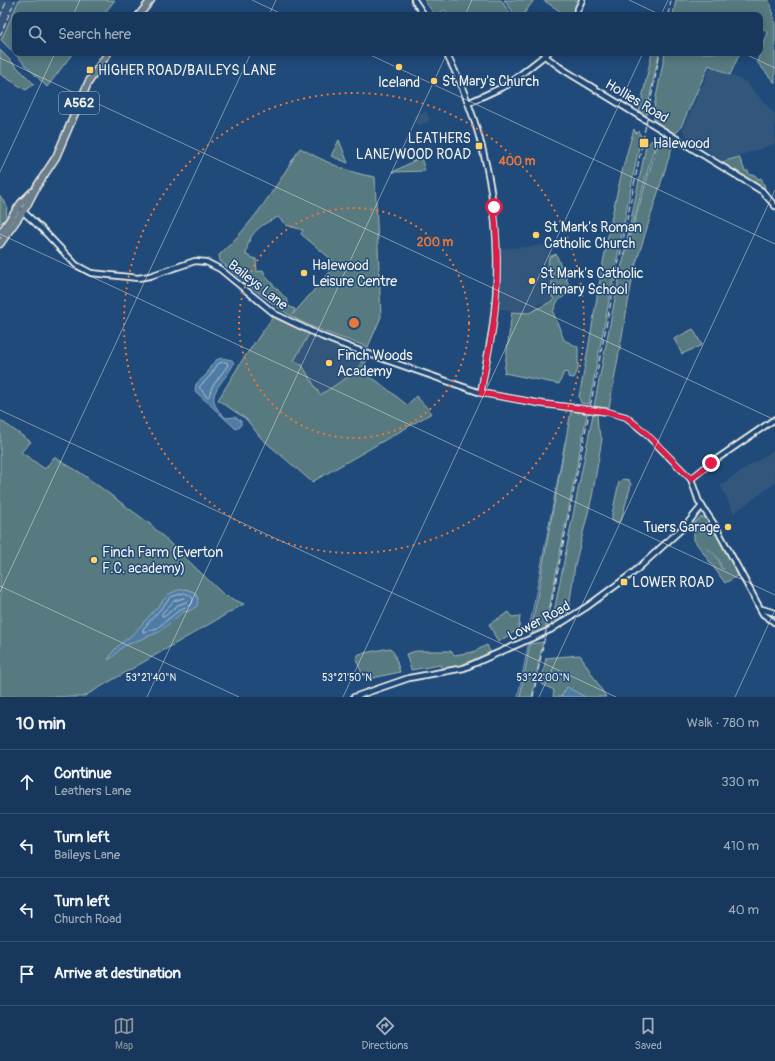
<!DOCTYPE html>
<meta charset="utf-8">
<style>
body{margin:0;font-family:Pangolin,sans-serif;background:#203f62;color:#f1f3f6}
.stop{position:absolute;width:12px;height:12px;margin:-9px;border:3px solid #e11d48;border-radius:50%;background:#fff}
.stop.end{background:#e11d48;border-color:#fff;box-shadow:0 1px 4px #0008}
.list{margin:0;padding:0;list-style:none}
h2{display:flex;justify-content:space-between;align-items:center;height:52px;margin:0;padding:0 16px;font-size:17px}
h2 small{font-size:13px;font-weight:400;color:#9eacbb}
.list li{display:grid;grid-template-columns:26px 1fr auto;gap:12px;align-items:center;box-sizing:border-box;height:64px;padding:0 16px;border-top:1px solid #365272}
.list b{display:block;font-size:15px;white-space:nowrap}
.list p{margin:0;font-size:13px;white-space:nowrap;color:#9eacbb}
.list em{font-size:13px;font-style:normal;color:#9eacbb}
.icon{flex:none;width:22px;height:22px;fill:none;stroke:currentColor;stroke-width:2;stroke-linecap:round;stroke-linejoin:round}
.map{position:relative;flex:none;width:775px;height:697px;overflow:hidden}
.search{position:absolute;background:#17385c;box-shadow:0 2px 10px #0003;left:12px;right:12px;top:12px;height:44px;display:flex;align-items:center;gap:10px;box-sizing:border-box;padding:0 14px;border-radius:8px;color:#9eacbb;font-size:15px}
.sheet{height:308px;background:#17385c}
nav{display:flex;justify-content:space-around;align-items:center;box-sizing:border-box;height:56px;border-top:1px solid #365272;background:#17385c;font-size:11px;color:#9eacbb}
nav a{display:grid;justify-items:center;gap:2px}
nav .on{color:#8c9099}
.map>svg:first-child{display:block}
.built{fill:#32567c}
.green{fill:#567a80;stroke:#a5b6b4;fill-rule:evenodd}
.water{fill:#507ca6;stroke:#92abc0}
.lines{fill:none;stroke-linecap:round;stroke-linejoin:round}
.shore{stroke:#b2c2ce;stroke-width:1}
.stream{stroke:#92abc0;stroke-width:1}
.tertiary-casing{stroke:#f4f1e8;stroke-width:8}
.trunk-casing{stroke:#f4f1e8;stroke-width:9}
.tertiary{stroke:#1f4a7a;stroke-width:4.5}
.trunk{stroke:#6c7d8b;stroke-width:6}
.rail{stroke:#f4f1e8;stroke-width:1;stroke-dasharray:6 3;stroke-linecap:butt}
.route{stroke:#e11d48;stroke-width:5}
.ticks{fill:none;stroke:#f4f1e8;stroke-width:1;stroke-opacity:0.45}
.ring{fill:none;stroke:#ea7738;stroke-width:2;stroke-dasharray:2 4}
.poi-dot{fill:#ffd166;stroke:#1f4a7a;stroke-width:1.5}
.labels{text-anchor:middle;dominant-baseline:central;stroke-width:3;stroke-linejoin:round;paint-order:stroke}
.shield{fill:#1f4a7a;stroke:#b4bfc7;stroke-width:1}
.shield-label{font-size:13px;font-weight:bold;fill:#f4f1e8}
.poi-label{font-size:14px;fill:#f4f1e8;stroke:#1f4a7a;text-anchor:start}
.street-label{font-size:14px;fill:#f4f1e8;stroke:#1f4a7a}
.ticks-label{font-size:10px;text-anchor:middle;fill:#f4f1e8;stroke:#1f4a7a;stroke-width:3;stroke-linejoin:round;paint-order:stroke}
.centre{fill:#ea7738;stroke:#1f4a7a;stroke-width:2}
.ring-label{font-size:12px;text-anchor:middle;font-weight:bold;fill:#ea7738;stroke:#1f4a7a;stroke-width:3;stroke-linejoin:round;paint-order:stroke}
</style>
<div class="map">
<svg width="775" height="697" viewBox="0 0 775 697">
<rect width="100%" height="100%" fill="#1f4a7a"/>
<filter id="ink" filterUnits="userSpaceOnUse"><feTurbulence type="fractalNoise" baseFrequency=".025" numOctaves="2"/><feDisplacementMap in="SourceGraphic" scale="8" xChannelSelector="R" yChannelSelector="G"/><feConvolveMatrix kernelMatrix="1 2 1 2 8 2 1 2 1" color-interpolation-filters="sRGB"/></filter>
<g filter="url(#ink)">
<g class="built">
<polygon points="0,0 19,0 1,40 0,40"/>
<polygon points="711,66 746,82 775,114 775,144 722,161 686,136 683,129"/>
<polygon points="426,111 430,121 417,126 413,116"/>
<polygon points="547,245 559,268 569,296 538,305 528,313 499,309 501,249"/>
<polygon points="309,334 349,352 350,351 364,356 357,371 320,395 302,365 294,361"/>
<polygon points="775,449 775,483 734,513 720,485"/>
</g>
<g class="green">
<polygon points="19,0 115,0 103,15 15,15 15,53 73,53 47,87 1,40"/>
<polygon points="424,0 501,0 511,15 448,15 445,10 435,15"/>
<polygon points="504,0 534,0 523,15 515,15"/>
<polygon points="543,0 582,0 574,15 566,15"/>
<polygon points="676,0 769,0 775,23 775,83 757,62 768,33 762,28 760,29 760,15 673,15"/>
<polygon points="0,50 34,84 26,90 0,74"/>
<polygon points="652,53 659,53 646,116 639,112"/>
<polygon points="665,53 740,53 730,75 709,65 680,129 675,134 654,122 654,107"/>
<path d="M634 129 636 133 638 131 641 136 589 404 581 403 579 397C597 308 607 216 634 129Z"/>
<polygon points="339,140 348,163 331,156"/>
<polygon points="652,140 656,141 624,254 646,146"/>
<polygon points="666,140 673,144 634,270 609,408 594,406 621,268 658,142 664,144"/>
<path d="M300 148C324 161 348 173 375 177L381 317 368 347C342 338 315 330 291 316 266 300 243 280 220 261L219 255C254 223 275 188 300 148ZM278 217 286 225 303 230 301 234 337 264 293 314 295 309 288 306V301L267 278 263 270 257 272 256 259 246 255C248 233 260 225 278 217Z"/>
<polygon points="421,157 425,171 393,172"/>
<polygon points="739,157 745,171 748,171 750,175 755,175 758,179 761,178 765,187 762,191 718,163"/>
<polygon points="0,196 7,206 6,218 0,224"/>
<polygon points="556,254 571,290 557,302 553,312 564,340 578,347 578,370 574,378 568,377 568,373 564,372 559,384 504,373 512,312 529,313 554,300 551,294 553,270 548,268 549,257"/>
<polygon points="273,317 309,334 294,361 302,365 320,395 357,371 364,356 367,357 363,373 377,381 407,405 416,396 432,413 312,482 261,438 246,419 218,400 243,359"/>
<polygon points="693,329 702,345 682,354 674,339"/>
<polygon points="571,411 587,414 545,631 532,637 532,625"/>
<polygon points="593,414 597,414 598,428 602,439 592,497 575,565 568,615 551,627"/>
<polygon points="0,420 31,442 21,452 45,469 54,457 81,473 150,524 224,595 244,604 83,697 0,697"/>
<polygon points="623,479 629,480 631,485 621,520 616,523 612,520 612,514 619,482"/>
<polygon points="701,517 708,519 738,572 737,576 725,583 694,540 694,532 699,530 694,523"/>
<polygon points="509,612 512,617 520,616 519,627 514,632 498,642 489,624"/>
<polygon points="543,642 532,697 520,697 530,644"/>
<polygon points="487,645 491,654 456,667 442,669 440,665 411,670 406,654 416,651 451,651 454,655 473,652"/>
<polygon points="390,648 394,653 400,672 368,679 363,676 356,659 359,654"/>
<polygon points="580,655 606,697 553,697 554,690 541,684 546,658"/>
</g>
<g class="water">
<path d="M222 358 232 360 234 363C224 385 199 395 226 418L235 417 241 421V425L236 429 195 391 196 384 207 374 210 367 216 360Z"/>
<polygon points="186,589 194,592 198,598 197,606 189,611 183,612 159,632 122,647 113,657 108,660 115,649 135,632 169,594 178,590"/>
<polygon points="567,687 585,697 561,697"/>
</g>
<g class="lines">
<g class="shore">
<polygon points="223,362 227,362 228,365 212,387 209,396 207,397 199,387 210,376 218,364"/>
<polygon points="185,593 191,596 193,599 192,604 181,609 157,628 143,632 143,629 171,597"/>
<polygon points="185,598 187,600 186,602 178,605 165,616 162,616 162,613 174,601"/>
</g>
<g class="stream">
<path d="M707 549C715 552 720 560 721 568L724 569"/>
<polyline points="529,638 530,624 565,442"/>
<polyline points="518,697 529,641"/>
</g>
<defs>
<g id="tertiary">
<polyline points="414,0 424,15"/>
<polyline points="575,15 582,0"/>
<path d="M446 53C489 136 505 232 493 324 490 347 484 370 481 393"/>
<polyline points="546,57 564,70 762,191 775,206"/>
<polyline points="468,103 507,85 548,53"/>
<polyline points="18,207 42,229 76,265 91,273 138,278 150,276 195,261 206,262 220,269 275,314 323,337 349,347 481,393 543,404 608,412 626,417 643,431 691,479 699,502 716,527 763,614 774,622"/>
<polyline points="691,479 708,465 775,419"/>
<polyline points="762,609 775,613"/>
<polyline points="354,697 409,678 464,668 550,630 588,606 634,572 686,525 702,506"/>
</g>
<g id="trunk">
<polyline points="139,15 151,0"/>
<polyline points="0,234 21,203 32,192"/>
<polyline points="0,244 26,207 37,186 56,157 88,83 108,53"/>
</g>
</defs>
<use href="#tertiary" class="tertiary-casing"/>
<use href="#trunk" class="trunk-casing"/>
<use href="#tertiary" class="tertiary"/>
<use href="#trunk" class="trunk"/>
<g class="rail">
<polyline points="668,15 671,0"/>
<polyline points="0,17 7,0"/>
<polyline points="0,36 15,0"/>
<polyline points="533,697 660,53"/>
</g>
</g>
</g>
<g class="lines" filter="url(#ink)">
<path class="route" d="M494 207C498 246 499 287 493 326 490 349 484 371 481 393L543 404 608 412 626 417 644 431 691 479 711 463"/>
</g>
<path class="ticks" d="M252 0 284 15M629 0 661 15M73 15 80 0M269 15 276 0M465 15 472 0M661 15 668 0M366 53 775 244M743 53 775 68M0 58 775 420M0 172 55 53M0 234 775 595M0 410 616 697M0 586 239 697M0 592 251 53M147 697 447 53M343 697 643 53M539 697 775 190M735 697 775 610"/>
<g class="ring">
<circle cx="354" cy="323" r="115"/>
<circle cx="354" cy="323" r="230"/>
</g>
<g class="poi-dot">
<circle cx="399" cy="67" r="4"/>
<rect x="86" y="66" width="8" height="8" rx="2"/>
<circle cx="434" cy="81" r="4"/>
<rect x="639" y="138" width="10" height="10" rx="2"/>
<rect x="475" y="142" width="8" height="8" rx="2"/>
<circle cx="536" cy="235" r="4"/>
<circle cx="304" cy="273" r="4"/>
<circle cx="532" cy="281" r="4"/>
<circle cx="329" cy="363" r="4"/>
<circle cx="728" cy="527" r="4"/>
<circle cx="94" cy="560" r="4"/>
<rect x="620" y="578" width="8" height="8" rx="2"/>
</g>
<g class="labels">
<rect class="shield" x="59" y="92" width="40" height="22" rx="3"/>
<g class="shield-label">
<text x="79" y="103">A562</text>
</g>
<g class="poi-label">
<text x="98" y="70">HIGHER ROAD/BAILEYS LANE</text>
<text x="442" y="81">St Mary's Church</text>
<text x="399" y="82" text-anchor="middle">Iceland</text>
<text x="471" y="138" text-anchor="end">LEATHERS<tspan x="471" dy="16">LANE/WOOD ROAD</tspan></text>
<text x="653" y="143">Halewood</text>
<text x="544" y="227">St Mark's Roman<tspan x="544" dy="16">Catholic Church</tspan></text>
<text x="312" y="265">Halewood<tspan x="312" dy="16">Leisure Centre</tspan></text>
<text x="540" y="273">St Mark's Catholic<tspan x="540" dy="16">Primary School</tspan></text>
<text x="337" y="355">Finch Woods<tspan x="337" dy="16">Academy</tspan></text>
<text x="720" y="527" text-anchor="end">Tuers Garage</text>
<text x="102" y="552">Finch Farm (Everton<tspan x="102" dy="16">F.C. academy)</tspan></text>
<text x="632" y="582">LOWER ROAD</text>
</g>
<g class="street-label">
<text transform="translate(637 101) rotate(31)">Hollies Road</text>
<text transform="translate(258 285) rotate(38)">Baileys Lane</text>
<text transform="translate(539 621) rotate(-28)">Lower Road</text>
</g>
</g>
<g class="ticks-label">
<text x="151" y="681">53°21'40"N</text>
<text x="347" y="681">53°21'50"N</text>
<text x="543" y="681">53°22'00"N</text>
</g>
<circle cx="354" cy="323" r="6" class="centre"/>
<g class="ring-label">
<text x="517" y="165">400 m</text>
<text x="435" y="246">200 m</text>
</g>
</svg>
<div class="stop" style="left:494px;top:207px"></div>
<div class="stop end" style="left:711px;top:463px"></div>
<div class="search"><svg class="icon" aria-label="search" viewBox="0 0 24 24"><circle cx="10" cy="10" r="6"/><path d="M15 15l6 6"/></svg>Search here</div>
</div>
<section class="sheet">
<h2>10 min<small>Walk · 780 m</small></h2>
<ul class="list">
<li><svg class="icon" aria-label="ahead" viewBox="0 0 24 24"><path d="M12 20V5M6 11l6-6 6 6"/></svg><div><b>Continue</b><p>Leathers Lane</p></div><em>330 m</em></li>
<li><svg class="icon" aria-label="left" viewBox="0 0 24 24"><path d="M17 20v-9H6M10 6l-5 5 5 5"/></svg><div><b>Turn left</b><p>Baileys Lane</p></div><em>410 m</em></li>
<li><svg class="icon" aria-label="left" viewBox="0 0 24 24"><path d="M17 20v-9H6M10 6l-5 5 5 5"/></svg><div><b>Turn left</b><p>Church Road</p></div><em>40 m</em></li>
<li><svg class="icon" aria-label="arrive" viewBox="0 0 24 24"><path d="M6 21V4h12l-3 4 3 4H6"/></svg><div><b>Arrive at destination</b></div></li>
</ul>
</section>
<nav>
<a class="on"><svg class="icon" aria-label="map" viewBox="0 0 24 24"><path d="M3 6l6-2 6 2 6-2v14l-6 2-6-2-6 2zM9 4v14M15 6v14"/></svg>Map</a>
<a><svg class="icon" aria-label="directions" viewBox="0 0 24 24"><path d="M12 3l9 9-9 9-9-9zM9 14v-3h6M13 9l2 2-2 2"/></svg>Directions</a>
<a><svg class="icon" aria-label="saved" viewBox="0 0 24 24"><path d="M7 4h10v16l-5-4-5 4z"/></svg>Saved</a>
</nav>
